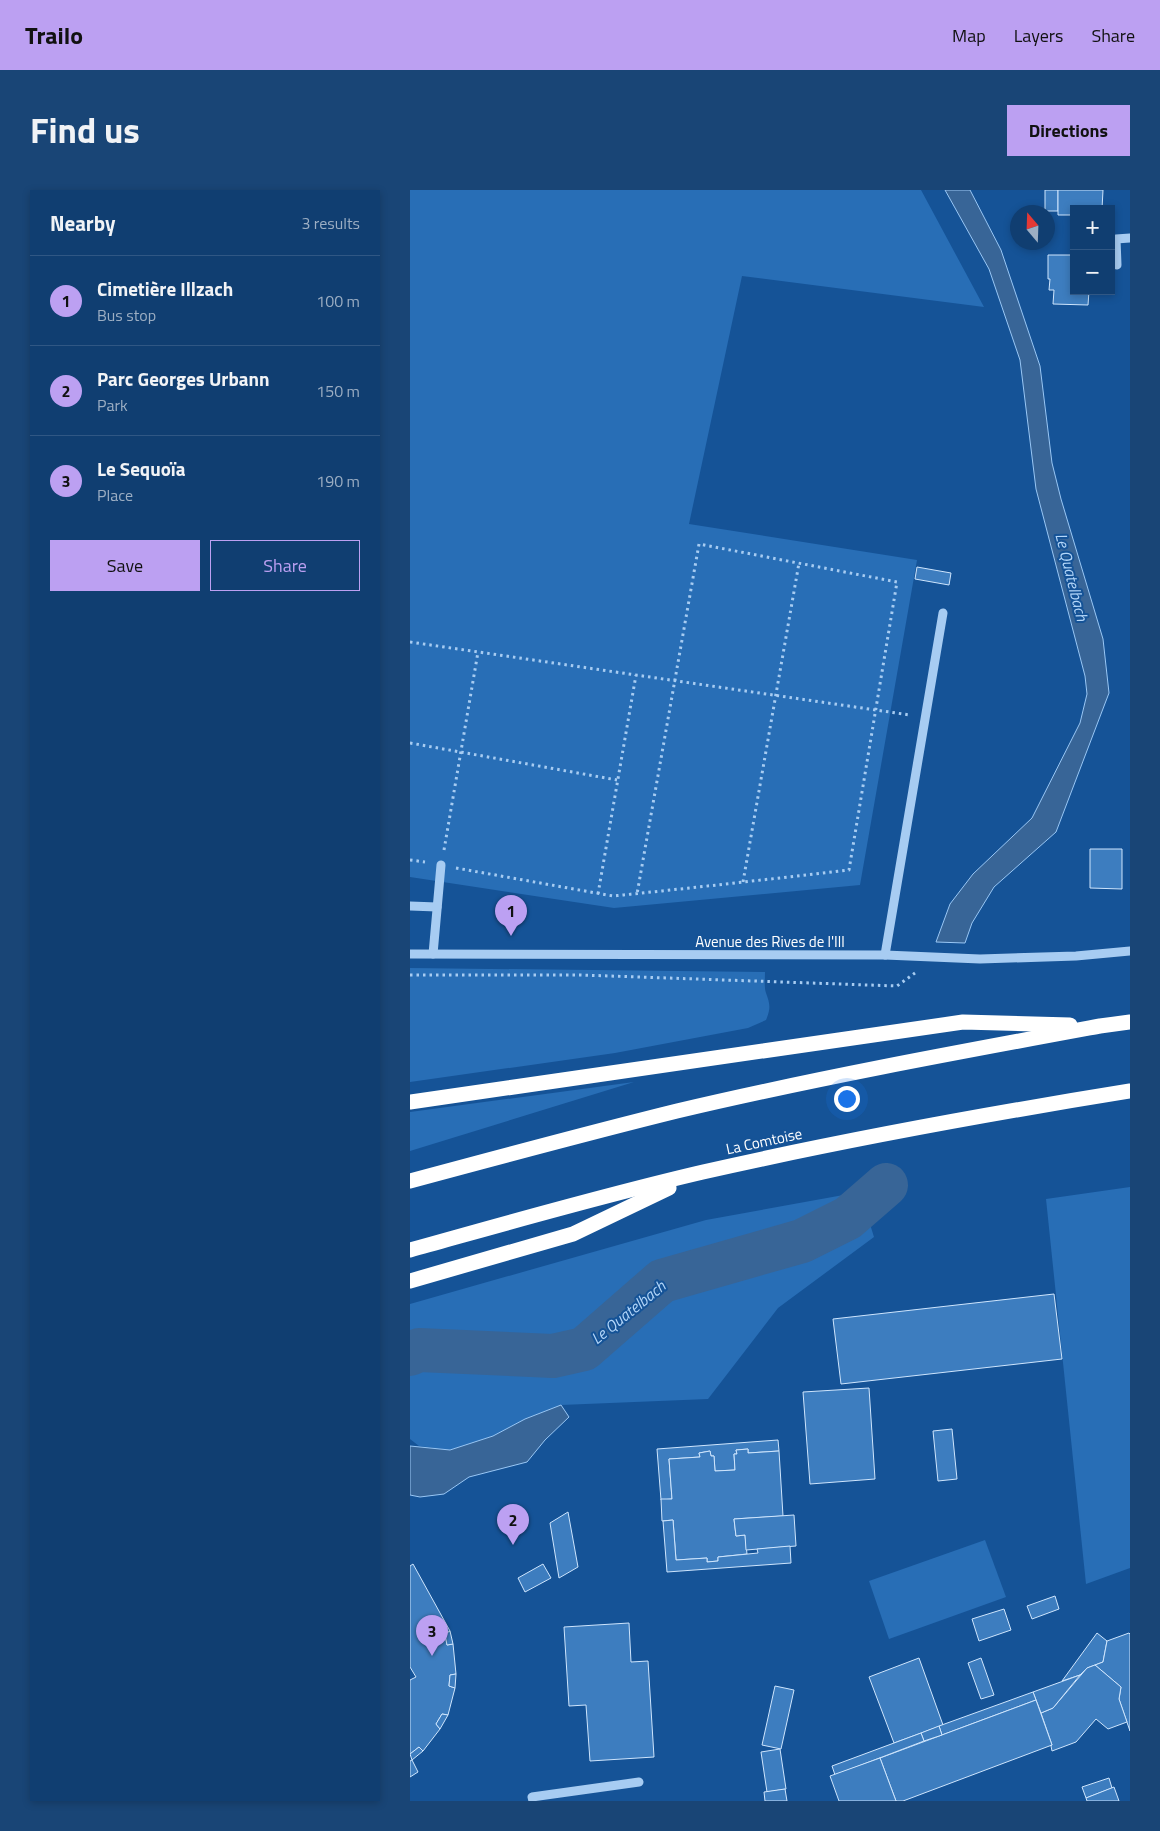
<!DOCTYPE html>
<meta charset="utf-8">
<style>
body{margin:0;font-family:"Titillium Web",sans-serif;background:#194576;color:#f1f3f6}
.controls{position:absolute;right:15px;top:15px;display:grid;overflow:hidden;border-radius:0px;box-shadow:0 2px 8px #0003}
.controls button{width:45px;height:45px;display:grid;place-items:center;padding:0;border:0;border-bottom:1px solid #305784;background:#103e71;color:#f1f3f6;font:25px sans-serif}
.compass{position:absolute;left:600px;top:15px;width:45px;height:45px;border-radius:50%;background:#103e71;box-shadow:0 2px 8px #0003;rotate:341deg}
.you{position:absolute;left:436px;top:908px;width:18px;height:18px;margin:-12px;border:4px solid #fff;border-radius:50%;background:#1a73e8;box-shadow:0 0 0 8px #1a73e833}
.badge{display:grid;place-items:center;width:32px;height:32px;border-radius:50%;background:#bca0f2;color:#111;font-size:16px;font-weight:700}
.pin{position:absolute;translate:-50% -41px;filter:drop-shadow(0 1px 2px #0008)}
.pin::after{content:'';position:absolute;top:26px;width:18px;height:15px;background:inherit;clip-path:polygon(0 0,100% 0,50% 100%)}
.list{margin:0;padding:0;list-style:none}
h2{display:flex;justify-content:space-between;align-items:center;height:65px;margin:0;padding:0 20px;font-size:21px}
h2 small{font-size:16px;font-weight:400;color:#9caec3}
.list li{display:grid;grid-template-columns:32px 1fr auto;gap:15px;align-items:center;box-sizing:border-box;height:90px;padding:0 20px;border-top:1px solid #305784}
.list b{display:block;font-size:19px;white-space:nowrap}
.list p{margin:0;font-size:16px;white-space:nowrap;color:#9caec3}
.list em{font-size:16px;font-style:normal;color:#9caec3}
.actions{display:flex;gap:10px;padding:15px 20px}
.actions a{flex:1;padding:11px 0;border:1px solid #bca0f2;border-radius:0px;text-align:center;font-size:18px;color:#bca0f2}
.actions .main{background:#bca0f2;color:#111}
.map{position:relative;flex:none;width:720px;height:1611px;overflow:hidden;border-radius:0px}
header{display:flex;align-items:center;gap:30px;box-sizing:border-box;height:70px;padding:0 25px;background:#bca0f2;color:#111}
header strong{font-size:24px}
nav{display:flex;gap:28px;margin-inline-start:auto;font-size:18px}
.intro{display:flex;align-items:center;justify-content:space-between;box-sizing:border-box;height:120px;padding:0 30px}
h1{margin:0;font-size:35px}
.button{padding:12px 22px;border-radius:0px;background:#bca0f2;color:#111;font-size:18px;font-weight:700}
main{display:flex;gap:30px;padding:0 30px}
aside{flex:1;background:#103e71;border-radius:0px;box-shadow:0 2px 8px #0003}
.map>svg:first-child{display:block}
.green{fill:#286eb6}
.water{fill:#386597;stroke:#99c7f5}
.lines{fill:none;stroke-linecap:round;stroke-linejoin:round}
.river{stroke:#386597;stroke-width:44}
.building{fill:#3d7dbf;stroke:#cee5fd}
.path{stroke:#a7ccf2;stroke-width:3;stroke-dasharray:2.5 4;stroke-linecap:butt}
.minor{stroke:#a7ccf2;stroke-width:9}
.highway{stroke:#fff;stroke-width:15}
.labels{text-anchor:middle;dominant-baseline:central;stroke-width:4;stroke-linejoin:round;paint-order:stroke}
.street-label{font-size:15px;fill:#fff;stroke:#155397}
.water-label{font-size:16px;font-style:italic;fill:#b3d6f9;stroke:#155397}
</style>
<header>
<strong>Trailo</strong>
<nav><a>Map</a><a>Layers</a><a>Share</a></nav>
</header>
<div class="intro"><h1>Find us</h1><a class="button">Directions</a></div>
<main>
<aside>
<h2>Nearby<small>3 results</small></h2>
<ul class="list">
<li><span class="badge">1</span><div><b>Cimetière Illzach</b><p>Bus stop</p></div><em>100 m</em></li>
<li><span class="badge">2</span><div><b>Parc Georges Urbann</b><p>Park</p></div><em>150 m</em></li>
<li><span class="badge">3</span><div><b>Le Sequoïa</b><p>Place</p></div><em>190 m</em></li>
</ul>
<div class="actions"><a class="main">Save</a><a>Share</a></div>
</aside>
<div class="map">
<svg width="720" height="1611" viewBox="0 0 720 1611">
<rect width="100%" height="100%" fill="#155397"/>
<g class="green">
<polygon points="0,0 511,0 574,117 332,86 279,334 507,370 450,695 204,718 0,687"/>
<path d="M0 778 355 782C355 789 354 797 356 803 360 814 361 818 356 830L338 838 205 863 0 892Z"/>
<polygon points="224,892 0,961 0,922"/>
<polygon points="720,997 720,1378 676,1394 636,1009"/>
<polygon points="450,1002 464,1047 368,1118 298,1209 151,1215 115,1229 83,1246 40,1260 9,1256 0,1249 0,1114 296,1030"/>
<polygon points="575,1350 596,1407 479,1449 459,1391"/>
</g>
<g class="water">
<polygon points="535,0 560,0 591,60 630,176 642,273 651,309 693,449 699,503 646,642 584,697 562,733 555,753 526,752 540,714 563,684 622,628 670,533 677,504 675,486 626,299 610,170 579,79"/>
<polygon points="151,1215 159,1227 135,1250 117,1272 59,1287 34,1304 10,1307 0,1305 0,1256 40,1260 83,1246 115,1229"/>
</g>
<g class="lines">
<polyline class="river" points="0,1164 9,1160 143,1166 174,1159 252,1091 392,1051 438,1028 476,995"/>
</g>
<g class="building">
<rect x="635" y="0" width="13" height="21"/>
<polygon points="648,0 693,0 692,19 664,19 664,25 648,25"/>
<polygon points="638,65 664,65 664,101 679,101 678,115 643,114 644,100 639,100 640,89 638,89"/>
<polygon points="507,377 541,383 539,395 505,389"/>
<polygon points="680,659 712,659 712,699 680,698"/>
<polygon points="644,1104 652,1169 431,1194 423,1129"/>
<polygon points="459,1198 465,1289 400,1294 393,1202"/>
<polygon points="542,1239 547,1289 528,1291 523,1241"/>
<polygon points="368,1250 369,1261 338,1263 338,1259 326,1260 327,1264 324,1264 325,1280 305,1281 304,1266 301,1266 300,1261 289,1263 290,1267 259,1269 262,1309 251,1310 247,1259"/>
<polygon points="338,1259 338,1263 369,1261 373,1326 324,1329 326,1346 335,1345 337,1364 308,1367 308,1371 297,1372 297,1368 266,1370 263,1330 252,1331 251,1309 262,1309 259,1269 290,1267 289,1263 300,1261 301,1266 304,1266 305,1281 325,1280 324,1264 327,1264 326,1260"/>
<polygon points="158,1322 168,1377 149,1388 140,1333"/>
<polygon points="384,1325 386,1356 336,1360 335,1345 326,1346 324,1329"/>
<polygon points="263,1330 266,1370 297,1368 297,1372 308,1371 308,1367 348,1363 347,1359 380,1356 381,1373 257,1382 253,1331"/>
<polygon points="3,1374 40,1441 35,1444 37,1455 43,1454 46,1484 40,1485 39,1496 45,1498 38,1525 32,1524 26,1534 30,1539 13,1561 9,1557 0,1564 0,1490 6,1487 0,1477 0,1376"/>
<polygon points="133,1374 141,1388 115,1402 108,1388"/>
<polygon points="645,1406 649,1419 622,1429 617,1416"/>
<polygon points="594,1419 601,1440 569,1451 562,1429"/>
<polygon points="219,1433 221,1472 238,1471 244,1567 180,1571 176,1515 159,1516 154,1437"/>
<polygon points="40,1441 43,1454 37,1455 35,1444"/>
<polygon points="687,1443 697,1451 693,1472 677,1478 670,1485 652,1491"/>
<polygon points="719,1443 720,1444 720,1541 709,1509 711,1497 685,1475 693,1472 697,1451"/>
<polygon points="509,1468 533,1535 484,1553 459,1487"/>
<polygon points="571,1468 584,1505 571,1509 558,1473"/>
<polygon points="685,1475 711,1497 709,1509 717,1532 698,1539 686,1529 666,1552 642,1561 641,1556 642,1555 631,1523 643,1518 677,1478"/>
<polygon points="46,1484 45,1498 39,1496 40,1485"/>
<polygon points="670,1485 643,1518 631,1523 623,1502"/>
<polygon points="365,1496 384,1500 371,1559 352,1555"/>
<polygon points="623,1502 626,1510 532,1545 529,1536"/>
<polygon points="626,1510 642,1555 493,1611 486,1611 470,1568"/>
<polygon points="32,1524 38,1525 30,1539 26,1534"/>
<polygon points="529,1536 532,1545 514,1551 511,1543"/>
<polygon points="511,1543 514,1551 425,1585 422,1576"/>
<polygon points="9,1557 13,1561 2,1570 0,1564"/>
<polygon points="370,1559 376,1599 357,1602 351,1562"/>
<polygon points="470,1568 486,1611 429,1611 420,1586"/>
<polygon points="2,1570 8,1582 0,1587 0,1571"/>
<polygon points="699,1588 702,1598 676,1608 672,1597"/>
<polygon points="704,1597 709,1611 677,1611 676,1608"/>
<polygon points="375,1599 377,1611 355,1611 354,1602"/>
</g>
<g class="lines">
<g class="path">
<polyline points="0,452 500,525"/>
<polyline points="0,553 207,590"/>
<polyline points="34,660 68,462"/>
<polyline points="0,670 15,672"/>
<path d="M46 678 203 706C282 698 361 689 439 680L487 392 289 354 227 704"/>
<polyline points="333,692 389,373"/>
<polyline points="188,704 226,485"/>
<polyline points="0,785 171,785 487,796 505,783"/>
</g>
<g class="minor">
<polyline points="707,75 706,49 720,48"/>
<polyline points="0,716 27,717"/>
<polyline points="0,764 475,765 570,769 666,766 720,761"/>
<polyline points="23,764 31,675"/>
<polyline points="475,765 533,423"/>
<polyline points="123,1611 122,1607 229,1592"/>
</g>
<g class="highway">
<polyline points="0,912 553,832 660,835"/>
<path d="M0 991C89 967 178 943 267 921 407 888 549 862 690 836L720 832"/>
<path d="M0 1060C97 1033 194 1005 293 982 434 950 577 924 720 901"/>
<polyline points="0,1091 163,1044 259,998"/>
</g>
</g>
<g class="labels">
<g class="street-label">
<text x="360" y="751">Avenue des Rives de l'Ill</text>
<text transform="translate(354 951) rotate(-12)">La Comtoise</text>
</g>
<g class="water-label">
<text transform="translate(662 387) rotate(76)">Le Quatelbach</text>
<text transform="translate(218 1122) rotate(-39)">Le Quatelbach</text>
</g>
</g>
</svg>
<div class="controls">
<button>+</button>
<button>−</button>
</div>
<svg class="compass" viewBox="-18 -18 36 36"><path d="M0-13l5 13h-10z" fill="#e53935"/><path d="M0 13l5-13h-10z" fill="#9caec3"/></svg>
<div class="you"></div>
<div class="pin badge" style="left:101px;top:746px">1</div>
<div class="pin badge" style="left:103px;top:1355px">2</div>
<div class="pin badge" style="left:22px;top:1466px">3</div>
</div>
</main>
